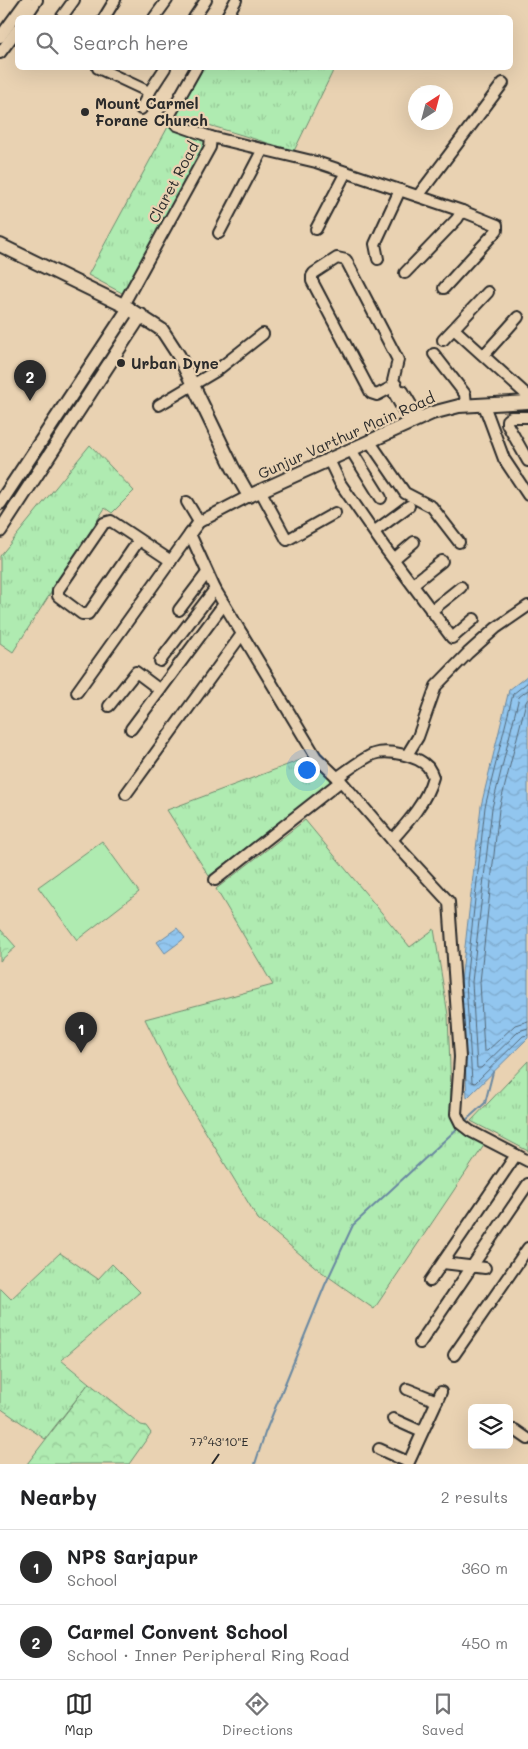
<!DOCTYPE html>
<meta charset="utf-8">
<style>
body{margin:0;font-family:Mali,sans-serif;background:#f2f2f2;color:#202124}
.controls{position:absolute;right:15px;bottom:15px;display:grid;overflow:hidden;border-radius:8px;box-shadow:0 5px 20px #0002}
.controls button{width:45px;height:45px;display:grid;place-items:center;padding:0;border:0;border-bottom:1px solid #e0e0e0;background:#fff;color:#202124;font:25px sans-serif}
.compass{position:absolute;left:408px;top:85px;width:45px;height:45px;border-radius:50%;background:#fff;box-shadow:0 5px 20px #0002;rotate:36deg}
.you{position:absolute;left:306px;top:769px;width:18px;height:18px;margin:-12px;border:4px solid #fff;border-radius:50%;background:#1a73e8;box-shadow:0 0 0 8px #1a73e833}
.badge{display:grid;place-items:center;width:32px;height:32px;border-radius:50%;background:#2b2b2b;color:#fff;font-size:16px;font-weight:700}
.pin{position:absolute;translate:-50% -41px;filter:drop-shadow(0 1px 2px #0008)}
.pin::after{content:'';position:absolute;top:26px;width:18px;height:15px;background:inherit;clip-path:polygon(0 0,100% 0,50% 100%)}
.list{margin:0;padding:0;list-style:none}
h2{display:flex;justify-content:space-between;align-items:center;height:65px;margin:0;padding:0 20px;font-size:21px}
h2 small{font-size:16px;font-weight:400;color:#757577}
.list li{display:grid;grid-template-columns:32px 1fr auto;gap:15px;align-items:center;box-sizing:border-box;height:75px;padding:0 20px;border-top:1px solid #e0e0e0}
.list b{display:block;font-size:19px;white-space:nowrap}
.list p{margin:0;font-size:16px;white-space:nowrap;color:#757577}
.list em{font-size:16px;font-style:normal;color:#757577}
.icon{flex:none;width:28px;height:28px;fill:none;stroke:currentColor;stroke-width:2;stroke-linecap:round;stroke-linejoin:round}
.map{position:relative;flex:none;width:528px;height:1464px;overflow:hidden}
.search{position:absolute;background:#fff;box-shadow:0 5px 20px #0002;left:15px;right:15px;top:15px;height:55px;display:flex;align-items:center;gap:12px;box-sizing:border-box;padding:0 18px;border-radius:8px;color:#757577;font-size:19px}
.sheet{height:215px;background:#fff}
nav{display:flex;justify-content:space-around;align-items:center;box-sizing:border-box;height:70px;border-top:1px solid #e0e0e0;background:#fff;font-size:14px;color:#757577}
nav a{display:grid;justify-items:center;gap:2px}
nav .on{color:#2b2b2b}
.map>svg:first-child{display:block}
.grass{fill:url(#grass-tufts);stroke:#6d8b6e}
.forest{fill:url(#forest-crowns);stroke:#6d8b6e}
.garden{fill:#afebb1;stroke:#6d8b6e}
.water{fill:url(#water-waves);stroke:#6988a1}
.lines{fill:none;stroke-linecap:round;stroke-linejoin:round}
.shore{stroke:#546979;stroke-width:1}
.stream{stroke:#6988a1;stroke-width:2}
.minor-casing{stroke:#2b2b2b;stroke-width:14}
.major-casing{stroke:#2b2b2b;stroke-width:16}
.minor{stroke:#e9d2b2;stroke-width:10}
.major{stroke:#e9d2b2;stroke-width:12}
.ticks{fill:none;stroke:#2b2b2b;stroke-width:2}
.poi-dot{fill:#2b2b2b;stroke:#e9d2b2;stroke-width:2}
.labels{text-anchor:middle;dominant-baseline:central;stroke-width:4.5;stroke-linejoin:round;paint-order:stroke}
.poi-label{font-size:15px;font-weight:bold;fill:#2b2b2b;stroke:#e9d2b2;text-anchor:start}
.street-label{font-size:15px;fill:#2b2b2b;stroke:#e9d2b2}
.ticks-label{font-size:12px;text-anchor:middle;fill:#2b2b2b;stroke:#e9d2b2;stroke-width:4.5;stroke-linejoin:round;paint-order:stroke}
</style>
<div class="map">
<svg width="528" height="1464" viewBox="0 0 528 1464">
<defs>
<pattern id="grass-tufts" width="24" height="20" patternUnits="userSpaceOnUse" patternTransform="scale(1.25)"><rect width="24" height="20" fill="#afebb1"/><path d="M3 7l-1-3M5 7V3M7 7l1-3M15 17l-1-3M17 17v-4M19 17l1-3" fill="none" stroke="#97ca98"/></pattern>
<pattern id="forest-crowns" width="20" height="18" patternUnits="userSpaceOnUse" patternTransform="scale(1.25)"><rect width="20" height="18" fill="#afebb1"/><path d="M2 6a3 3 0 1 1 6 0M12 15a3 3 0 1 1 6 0" fill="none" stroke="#97ca98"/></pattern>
<pattern id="water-waves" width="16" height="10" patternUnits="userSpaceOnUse" patternTransform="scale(1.25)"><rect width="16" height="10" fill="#92c6ef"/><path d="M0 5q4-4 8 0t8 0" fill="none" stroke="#7eaacd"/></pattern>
</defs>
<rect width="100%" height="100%" fill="#e9d2b2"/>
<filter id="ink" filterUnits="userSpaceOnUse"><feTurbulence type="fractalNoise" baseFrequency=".02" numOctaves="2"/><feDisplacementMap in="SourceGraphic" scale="10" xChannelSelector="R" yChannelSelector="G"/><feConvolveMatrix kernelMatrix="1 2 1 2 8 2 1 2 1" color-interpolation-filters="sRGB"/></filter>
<g filter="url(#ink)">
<g class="grass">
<polygon points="202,68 330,68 334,69 294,151 176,115"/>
<polygon points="169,125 208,141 124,294 88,275"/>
<polygon points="90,445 134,491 112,513 105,508 13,652 0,643 0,556"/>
<polygon points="306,758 333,781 209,876 167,810"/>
<polygon points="305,820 410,947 434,929 448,1015 452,1118 474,1138 485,1144 374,1309 319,1270 258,1219 178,1086 145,1019 273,985 216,889"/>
<polygon points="528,1061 528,1151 471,1121"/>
<polygon points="60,1253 98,1279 112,1264 140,1292 61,1360 89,1383 45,1439 0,1408 0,1288 11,1299"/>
</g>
<g class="forest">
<polygon points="0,929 16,947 0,961"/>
<polygon points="89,1383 141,1425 146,1426 151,1433 129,1464 27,1464"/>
</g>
<polygon class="garden" points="102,841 139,892 77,940 38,887"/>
<g class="water">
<polygon points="528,675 528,1038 467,1098 461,982 481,806 509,690"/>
<polygon points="177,928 185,938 165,953 157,942"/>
</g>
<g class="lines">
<g class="shore">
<polyline points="528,682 513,694 485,807 466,982 472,1082 475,1083 523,1036 528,1035"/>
<polyline points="528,690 519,697 492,808 472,982 477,1068 481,1068 519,1031 528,1028"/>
<polyline points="528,699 526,702 499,809 480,982 484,1051 487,1051 515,1025 528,1021"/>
</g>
<g class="stream">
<polyline points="464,1122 485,1103 493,1072"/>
<polyline points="255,1464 265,1433 325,1285 353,1225 459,1127"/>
</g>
<defs>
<g id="minor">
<polyline points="25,18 37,0"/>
<polyline points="61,18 74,0"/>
<polyline points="104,18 115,0"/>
<polyline points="154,18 167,0"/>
<polyline points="194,18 206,0"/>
<polyline points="226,18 236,0"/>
<polyline points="0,37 27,0"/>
<polyline points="0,53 18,29"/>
<polyline points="98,68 147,91 150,91 165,68"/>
<polyline points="141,109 150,91"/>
<polyline points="211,137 316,162 462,211 497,225 497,230 444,288"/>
<polyline points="418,196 503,83"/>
<polyline points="316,229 346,172"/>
<polyline points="219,233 263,149"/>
<polygon points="337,258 346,260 398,360 393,381 396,385 377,395 371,393 312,281 312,276 314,273"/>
<polyline points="378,259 375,244 400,190"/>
<polyline points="405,273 457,219 462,211"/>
<polyline points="123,305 210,147 211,137 177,125 169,116 196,68"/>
<polyline points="454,329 528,396"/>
<polyline points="443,340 488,292"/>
<polyline points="434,354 465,394 466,405"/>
<polyline points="484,355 518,317"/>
<polyline points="396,385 399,391 403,391 419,418"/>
<polyline points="399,391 395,395 410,422"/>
<polyline points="159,405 216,371 263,334"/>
<polyline points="484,405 504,459 528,495"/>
<polyline points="528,417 511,417 507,420 507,424 528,461"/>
<polyline points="370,442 405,493 432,507 459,542"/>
<polyline points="351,450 381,498"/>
<polyline points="329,460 340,483 385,548 452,638 474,619"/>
<polyline points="260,490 287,540 335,513"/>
<polyline points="249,496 199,522 190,534 215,589 316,757 341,781 392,840 449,902 460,1057 456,1114 461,1124 470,1131 528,1161"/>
<polyline points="187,502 199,522"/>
<polyline points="375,531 409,506"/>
<polyline points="139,540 88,614 82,614 58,596 58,590 104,523 111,521 171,561"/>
<polyline points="394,559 414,542"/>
<polyline points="413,584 442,561"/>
<polyline points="179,610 207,573"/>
<polyline points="431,611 461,587"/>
<polyline points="160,661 215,589"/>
<polyline points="77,692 190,534"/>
<polyline points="109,706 136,672 160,690"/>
<polyline points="131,729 224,604"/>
<polyline points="407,755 418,737 436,686 468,653 496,628 528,606"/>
<path d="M338 777C348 770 363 758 374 754 388 749 418 756 428 767 430 770 432 774 433 777 426 802 409 821 392 840"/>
<polyline points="126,794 242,634"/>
<polyline points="215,880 341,781"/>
<polyline points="443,1263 485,1268"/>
<polyline points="430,1281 516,1155"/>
<polyline points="420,1343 528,1184"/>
<polyline points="454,1355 528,1248"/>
<polyline points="407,1389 437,1401"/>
<polyline points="393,1419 422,1432"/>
<polyline points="515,1430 528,1439"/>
<polyline points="379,1449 408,1462"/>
<polyline points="408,1464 441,1392"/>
</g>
<g id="major">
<polyline points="0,245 123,305 162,330 179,356 233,468 249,496 432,413 459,406 528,402"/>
<polyline points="0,503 129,308"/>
<polyline points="0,531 141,315"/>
</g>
</defs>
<use href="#minor" class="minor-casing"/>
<use href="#major" class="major-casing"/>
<use href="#minor" class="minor"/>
<use href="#major" class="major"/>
</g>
</g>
<path class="ticks" d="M212 1464 219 1454"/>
<g class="poi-dot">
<circle cx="85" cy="112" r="5"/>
<circle cx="121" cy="363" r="5"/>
</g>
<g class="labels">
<g class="poi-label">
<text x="95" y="103">Mount Carmel<tspan x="95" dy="17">Forane Church</tspan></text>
<text x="131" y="363">Urban Dyne</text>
</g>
<g class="street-label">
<text transform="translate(173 182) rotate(-62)">Claret Road</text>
<text transform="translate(346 435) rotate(-24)">Gunjur Varthur Main Road</text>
</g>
</g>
<g class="ticks-label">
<text x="219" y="1446">77°43'10"E</text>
</g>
</svg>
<div class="controls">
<button><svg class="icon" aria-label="layers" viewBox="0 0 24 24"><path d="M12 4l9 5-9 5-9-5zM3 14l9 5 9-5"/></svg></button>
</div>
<svg class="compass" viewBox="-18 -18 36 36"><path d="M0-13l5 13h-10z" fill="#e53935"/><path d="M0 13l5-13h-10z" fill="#757577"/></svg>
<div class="you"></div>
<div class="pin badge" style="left:81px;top:1053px">1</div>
<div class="pin badge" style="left:30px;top:401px">2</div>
<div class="search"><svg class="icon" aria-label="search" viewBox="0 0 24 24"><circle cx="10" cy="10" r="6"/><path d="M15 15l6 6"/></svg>Search here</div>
</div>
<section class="sheet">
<h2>Nearby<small>2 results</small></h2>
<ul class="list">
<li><span class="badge">1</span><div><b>NPS Sarjapur</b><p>School</p></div><em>360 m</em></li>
<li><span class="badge">2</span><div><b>Carmel Convent School</b><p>School · Inner Peripheral Ring Road</p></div><em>450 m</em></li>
</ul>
</section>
<nav>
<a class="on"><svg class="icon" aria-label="map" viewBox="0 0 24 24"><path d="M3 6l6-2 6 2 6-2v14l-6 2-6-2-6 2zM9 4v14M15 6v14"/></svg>Map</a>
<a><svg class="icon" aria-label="directions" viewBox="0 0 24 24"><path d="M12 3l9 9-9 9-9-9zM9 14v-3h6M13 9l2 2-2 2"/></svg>Directions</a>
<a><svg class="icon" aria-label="saved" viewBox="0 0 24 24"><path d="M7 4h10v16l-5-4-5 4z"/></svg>Saved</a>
</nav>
